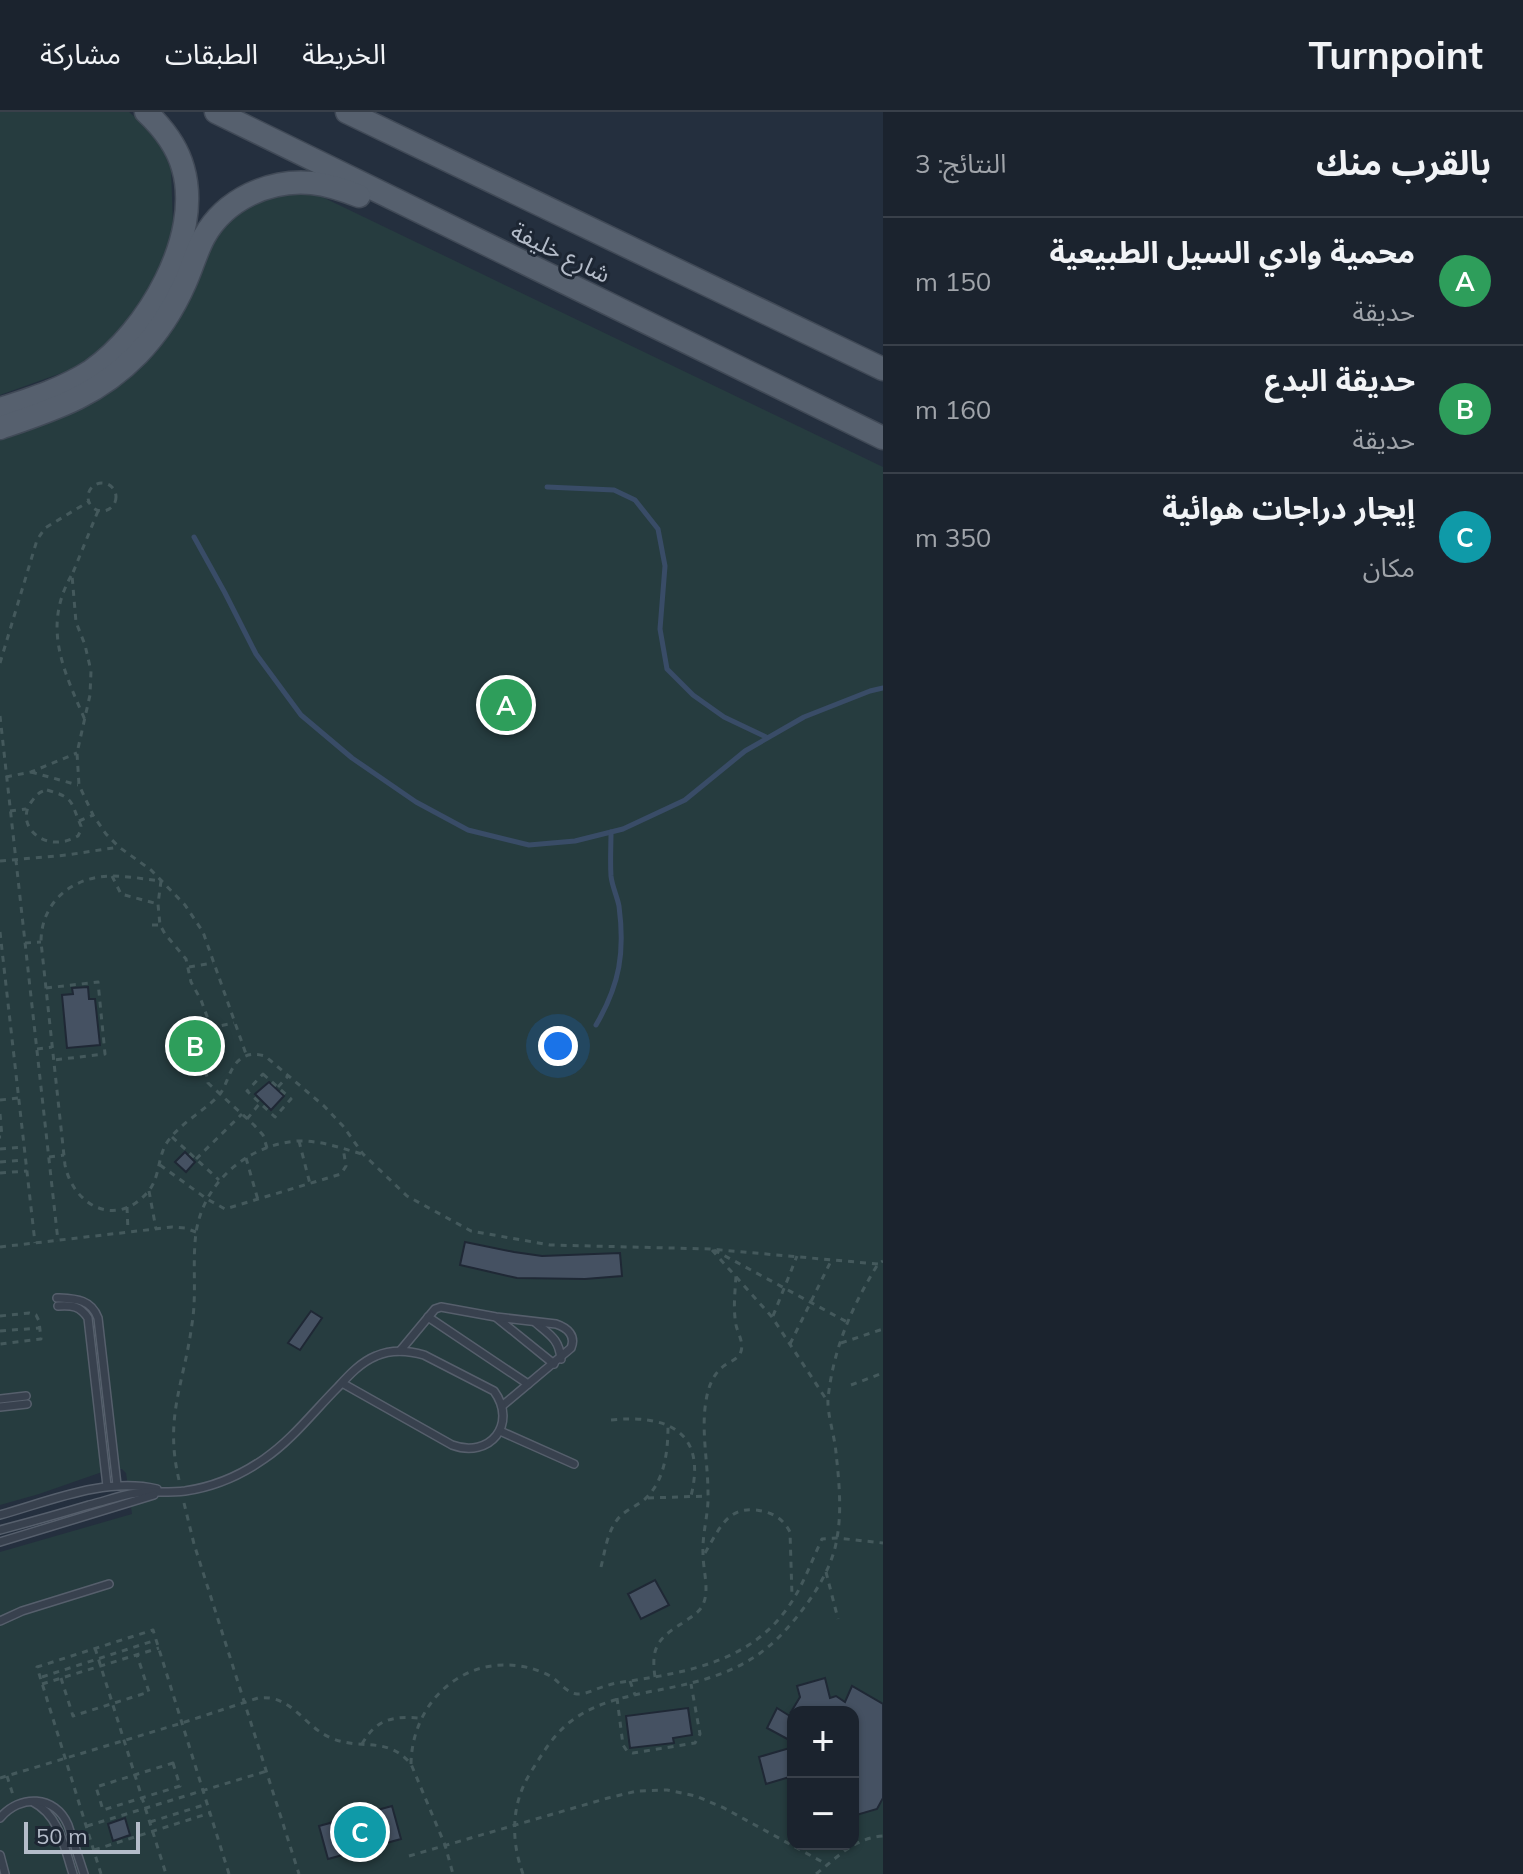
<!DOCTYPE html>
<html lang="ar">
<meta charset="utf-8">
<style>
body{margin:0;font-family:Mulish,"Noto Sans Arabic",sans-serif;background:#242b36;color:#f1f3f6;direction:rtl}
.controls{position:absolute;right:24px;bottom:24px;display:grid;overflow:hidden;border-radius:16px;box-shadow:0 2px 6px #0004}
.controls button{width:72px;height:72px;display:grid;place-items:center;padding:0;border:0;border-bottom:2px solid #39404a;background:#1b232e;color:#f1f3f6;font:40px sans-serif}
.scale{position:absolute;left:24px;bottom:20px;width:116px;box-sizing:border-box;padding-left:8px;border:4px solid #b4bcc9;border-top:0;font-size:22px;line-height:28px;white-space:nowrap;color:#b4bcc9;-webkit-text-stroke:6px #1d2633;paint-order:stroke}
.you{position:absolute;left:558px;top:934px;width:28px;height:28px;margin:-20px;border:6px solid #fff;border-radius:50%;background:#1a73e8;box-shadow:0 0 0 12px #1a73e833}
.badge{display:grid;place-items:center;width:52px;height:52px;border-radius:50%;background:#8ab4f8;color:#fff;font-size:26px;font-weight:700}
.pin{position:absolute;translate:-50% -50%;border:4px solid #fff;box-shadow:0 2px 8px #0006}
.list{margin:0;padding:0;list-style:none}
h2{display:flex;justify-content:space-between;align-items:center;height:104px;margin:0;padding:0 32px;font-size:34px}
h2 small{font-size:26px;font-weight:400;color:#a0a4aa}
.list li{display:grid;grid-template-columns:52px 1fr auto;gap:24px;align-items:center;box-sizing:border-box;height:128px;padding:0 32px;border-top:2px solid #39404a}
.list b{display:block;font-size:30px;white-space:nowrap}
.list p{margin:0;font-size:26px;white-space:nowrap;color:#a0a4aa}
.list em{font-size:26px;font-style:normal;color:#a0a4aa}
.map{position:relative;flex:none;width:883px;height:1762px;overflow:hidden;direction:ltr}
header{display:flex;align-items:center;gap:48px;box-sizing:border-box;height:112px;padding:0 40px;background:#1b232e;border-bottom:2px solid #39404a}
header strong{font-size:38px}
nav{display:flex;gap:44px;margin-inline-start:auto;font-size:28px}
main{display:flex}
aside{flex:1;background:#1b232e}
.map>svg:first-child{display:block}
.green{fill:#263c3f;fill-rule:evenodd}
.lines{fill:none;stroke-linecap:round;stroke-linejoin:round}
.stream{stroke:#394c67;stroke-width:5}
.building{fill:#455162;stroke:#1f2835;stroke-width:2}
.lane-casing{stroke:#565f6c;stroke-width:10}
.primary-casing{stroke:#414a57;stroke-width:25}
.path{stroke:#44595c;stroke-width:3;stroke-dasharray:6 6;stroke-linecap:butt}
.lane{stroke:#38414e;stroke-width:7}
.primary{stroke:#56606e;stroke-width:22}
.labels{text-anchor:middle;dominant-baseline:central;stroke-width:6;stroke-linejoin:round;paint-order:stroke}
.street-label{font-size:24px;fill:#b4bcc9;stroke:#1d2633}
</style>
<header>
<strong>Turnpoint</strong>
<nav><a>الخريطة</a><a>الطبقات</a><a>مشاركة</a></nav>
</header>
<main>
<aside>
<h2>بالقرب منك<small>النتائج: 3</small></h2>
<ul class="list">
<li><span class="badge" style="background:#2e9e5b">A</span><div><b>محمية وادي السيل الطبيعية</b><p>حديقة</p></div><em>150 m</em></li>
<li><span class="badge" style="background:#2e9e5b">B</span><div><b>حديقة البدع</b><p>حديقة</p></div><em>160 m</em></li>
<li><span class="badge" style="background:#0f9aa8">C</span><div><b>إيجار دراجات هوائية</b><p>مكان</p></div><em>350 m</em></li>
</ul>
</aside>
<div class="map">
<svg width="883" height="1762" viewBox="0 0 883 1762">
<rect width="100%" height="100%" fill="#242f3e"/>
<g class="green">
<polygon points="0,0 129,0 156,23 171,57 173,113 167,141 141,193 121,218 100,239 70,258 0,283"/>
<path d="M314 81 883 355V1762H0V1440L132 1402 126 1361 122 1357 105 1359 39 1382 0 1393V321L40 309 254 83ZM793 1600H853V1732H793Z"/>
</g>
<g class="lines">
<g class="stream">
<polyline points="547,375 614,378 635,388 658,417 665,454 660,517 667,557 693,583 724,605 766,625"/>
<polyline points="194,425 225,481 256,542 301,603 352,646 416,690 468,718 529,733 575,729 623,717 685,688 745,639 804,605 870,579 883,576"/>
<path d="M596 913C620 872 625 840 619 794 617 784 612 774 611 764 610 749 611 734 611 720"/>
</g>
</g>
<g class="building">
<polygon points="88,875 89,887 95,887 100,933 67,936 62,883 73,882 72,876"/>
<polygon points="269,970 284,984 271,998 255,982"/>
<polygon points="185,1040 195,1050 186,1060 175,1050"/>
<polygon points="465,1130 514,1140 542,1144 620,1141 622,1164 585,1167 517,1166 460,1153"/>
<polygon points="311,1199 322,1206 300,1238 288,1231"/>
<polygon points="655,1468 669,1493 641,1507 628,1482"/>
<polygon points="825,1566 830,1586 836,1584 845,1590 852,1574 883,1592 883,1686 877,1697 853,1704 853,1600 791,1600 800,1585 797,1574"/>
<polygon points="688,1596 692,1623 673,1626 674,1631 630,1636 626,1604"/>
<polygon points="777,1596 793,1606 793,1630 767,1616"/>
<polygon points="793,1635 793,1664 766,1672 759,1645"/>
<polygon points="392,1694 401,1727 328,1747 319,1714"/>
<polygon points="125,1706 130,1723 113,1729 108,1712"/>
</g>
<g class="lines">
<defs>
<g id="lane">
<path d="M57 1186C76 1187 91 1187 98 1206L117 1373"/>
<path d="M58 1194C72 1193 80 1194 88 1206L107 1374"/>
<polyline points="428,1205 528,1272"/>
<polyline points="497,1206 554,1252"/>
<path d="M536 1211C550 1223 559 1227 561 1247"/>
<path d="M400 1239 435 1197 441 1195 496 1205 556 1212C568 1216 576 1224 571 1236L502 1294"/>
<polyline points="0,1287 26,1284"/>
<polyline points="0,1295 27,1292"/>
<polyline points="500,1319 574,1352"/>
<path d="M0 1403C50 1389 105 1365 157 1377"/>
<path d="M0 1418C30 1410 59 1402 89 1393 102 1390 116 1385 130 1382 148 1379 167 1381 185 1379 213 1375 241 1363 264 1347 292 1328 314 1299 338 1275 349 1263 361 1250 376 1244 392 1237 407 1238 424 1243L494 1279C518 1312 490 1347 452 1333L342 1271"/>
<polyline points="0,1430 154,1383"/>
<polyline points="0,1509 22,1499 109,1472"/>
<path d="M33 1690C60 1704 64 1735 73 1762"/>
<path d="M0 1706C20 1682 55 1683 68 1713L84 1762"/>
<polyline points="0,1743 5,1762"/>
</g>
<g id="primary">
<polyline points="216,0 883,326"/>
<polyline points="347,0 883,257"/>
<path d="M0 297C31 287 63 277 91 259 147 220 203 125 183 56 177 34 162 15 146 0"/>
<path d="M0 316C55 297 97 284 138 242 158 221 174 196 185 171 192 156 196 140 204 125 225 87 270 67 312 71 329 73 344 78 359 84"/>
</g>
</defs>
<use href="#lane" class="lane-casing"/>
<use href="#primary" class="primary-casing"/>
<g class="path">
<circle cx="102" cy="385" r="14"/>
<polyline points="98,399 72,463 76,510 85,533 91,559 90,583 77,641 79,673 93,703 106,722 119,735 151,758 185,793 203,820 246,942"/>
<path d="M71 464C42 516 64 559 85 608"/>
<polyline points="0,551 37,428 45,416 88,390"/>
<polyline points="0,604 58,1129"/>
<polyline points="31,660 78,673"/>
<polyline points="6,665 31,660 77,641"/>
<path d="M47 678C75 686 70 689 81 714V718L78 724C72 727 66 730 59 730 36 732 16 709 32 689 37 682 39 680 47 678Z"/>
<polyline points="10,699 26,697"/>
<polyline points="79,709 93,703"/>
<polyline points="0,749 67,743 119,735"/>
<polyline points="112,764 121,782 158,792"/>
<polyline points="152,813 160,813"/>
<polyline points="0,820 35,1131"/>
<polyline points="25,831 41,830"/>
<polyline points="189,855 213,851"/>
<polyline points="46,876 98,870 105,942 54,948"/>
<polyline points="210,916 234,911"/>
<polyline points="37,937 52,935"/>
<polygon points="263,962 291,987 275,1005 247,979"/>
<polyline points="278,975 288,964"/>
<polyline points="0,988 19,986"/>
<polyline points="0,1002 2,1025 0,1025"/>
<polyline points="247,1007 260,991"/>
<polyline points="172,1025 219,1068"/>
<polyline points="299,1029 310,1072"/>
<path d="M267 1036 263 1023 254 1013 208 971 206 960 211 933 208 907 201 888 191 870 186 847 165 822 160 813 158 792 161 769C145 767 127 764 110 764 72 765 41 790 41 830L65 1053C73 1093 115 1116 146 1082 160 1068 157 1048 166 1032 179 1011 204 1000 220 982 228 971 230 953 242 946 249 941 257 942 265 944L324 994 343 1014 363 1042 407 1084 471 1119 550 1133 710 1137 878 1152"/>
<polyline points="0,1037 24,1035"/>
<polyline points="49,1045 64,1043"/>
<polyline points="246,1046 258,1088"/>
<polyline points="196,1047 242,1002"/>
<polyline points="0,1050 24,1048"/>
<polyline points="160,1053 207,1087 225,1097 341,1062 346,1054 343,1036"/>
<polyline points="0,1061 27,1059"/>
<polyline points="149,1079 156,1117"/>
<polyline points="127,1095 128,1119"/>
<polyline points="0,1135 172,1115 185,1116 196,1120"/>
<polyline points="712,1138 772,1205 828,1290"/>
<polyline points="714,1138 847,1210"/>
<polyline points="0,1204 29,1201 36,1203 39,1209 41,1227 0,1232"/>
<polyline points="773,1204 797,1144"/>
<polyline points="0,1219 39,1216"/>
<polyline points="841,1231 883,1217"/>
<polyline points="790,1232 831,1149"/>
<polyline points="851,1273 883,1261"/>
<path d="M611 1308C668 1302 707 1320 691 1384"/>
<path d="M179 1368C164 1305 184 1272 192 1212 197 1182 192 1151 196 1121 203 1071 247 1033 297 1029 319 1028 341 1036 362 1042"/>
<polyline points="648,1386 708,1384"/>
<polyline points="184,1391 194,1432 299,1762"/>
<path d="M705 1441C721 1414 729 1390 766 1400 777 1403 785 1410 790 1420L792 1484"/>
<path d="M601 1455C605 1439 607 1421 617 1408 625 1397 639 1394 647 1385 665 1367 668 1338 668 1314"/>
<polyline points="826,1460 838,1507"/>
<polyline points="95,1536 166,1762"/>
<polyline points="42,1565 156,1528"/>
<path d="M655 1565C650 1531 661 1525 687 1508 694 1503 701 1499 704 1490 709 1476 703 1457 703 1442 702 1421 709 1401 708 1381 708 1353 702 1324 705 1296 707 1279 711 1263 725 1253 730 1250 737 1247 740 1242 745 1232 738 1222 736 1213 733 1197 735 1180 736 1164"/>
<polyline points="61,1566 73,1604 149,1580 137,1543"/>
<polyline points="630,1569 635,1583"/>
<polyline points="42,1572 159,1536"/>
<polyline points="617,1586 623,1633 627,1639 633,1641 695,1631 700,1622 691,1572"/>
<path d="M362 1632C376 1607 393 1604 419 1606"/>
<polygon points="173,1651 180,1674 103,1698 96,1675"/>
<path d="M411 1652C412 1589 465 1540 530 1556 537 1558 545 1561 552 1565 560 1571 567 1581 577 1582 586 1583 597 1576 606 1574 614 1571 622 1570 630 1569 688 1560 749 1549 786 1498 802 1477 811 1450 822 1427L837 1426 883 1431"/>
<polyline points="7,1664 13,1683"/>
<path d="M0 1666 182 1611 258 1586C292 1582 303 1614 331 1626 361 1639 386 1623 411 1652L445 1733 453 1762"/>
<polyline points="150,1710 207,1692"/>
<polyline points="87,1714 267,1659"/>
<polyline points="94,1738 210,1701"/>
<polyline points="409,1744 608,1686 637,1679 667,1678 696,1684 724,1696 828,1753"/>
<polyline points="101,1762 37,1555 153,1518 229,1762"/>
<path d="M523 1762C511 1729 511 1694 529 1663 541 1644 552 1624 570 1610 593 1592 620 1586 648 1580 697 1571 744 1561 780 1524 804 1499 832 1461 837 1426 842 1399 839 1368 836 1341 835 1325 827 1302 828 1287 833 1237 852 1194 878 1152L883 1149"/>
<path d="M816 1762C838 1745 854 1726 883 1724"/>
</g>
<use href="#lane" class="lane"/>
<use href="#primary" class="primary"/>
</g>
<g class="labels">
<g class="street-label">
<text transform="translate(561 140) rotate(26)">شارع خليفة</text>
</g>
</g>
</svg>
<div class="controls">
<button>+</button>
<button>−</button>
</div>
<div class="scale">50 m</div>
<div class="you"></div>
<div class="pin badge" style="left:506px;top:593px;background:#2e9e5b">A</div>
<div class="pin badge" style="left:195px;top:934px;background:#2e9e5b">B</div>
<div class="pin badge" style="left:360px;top:1720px;background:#0f9aa8">C</div>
</div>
</main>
